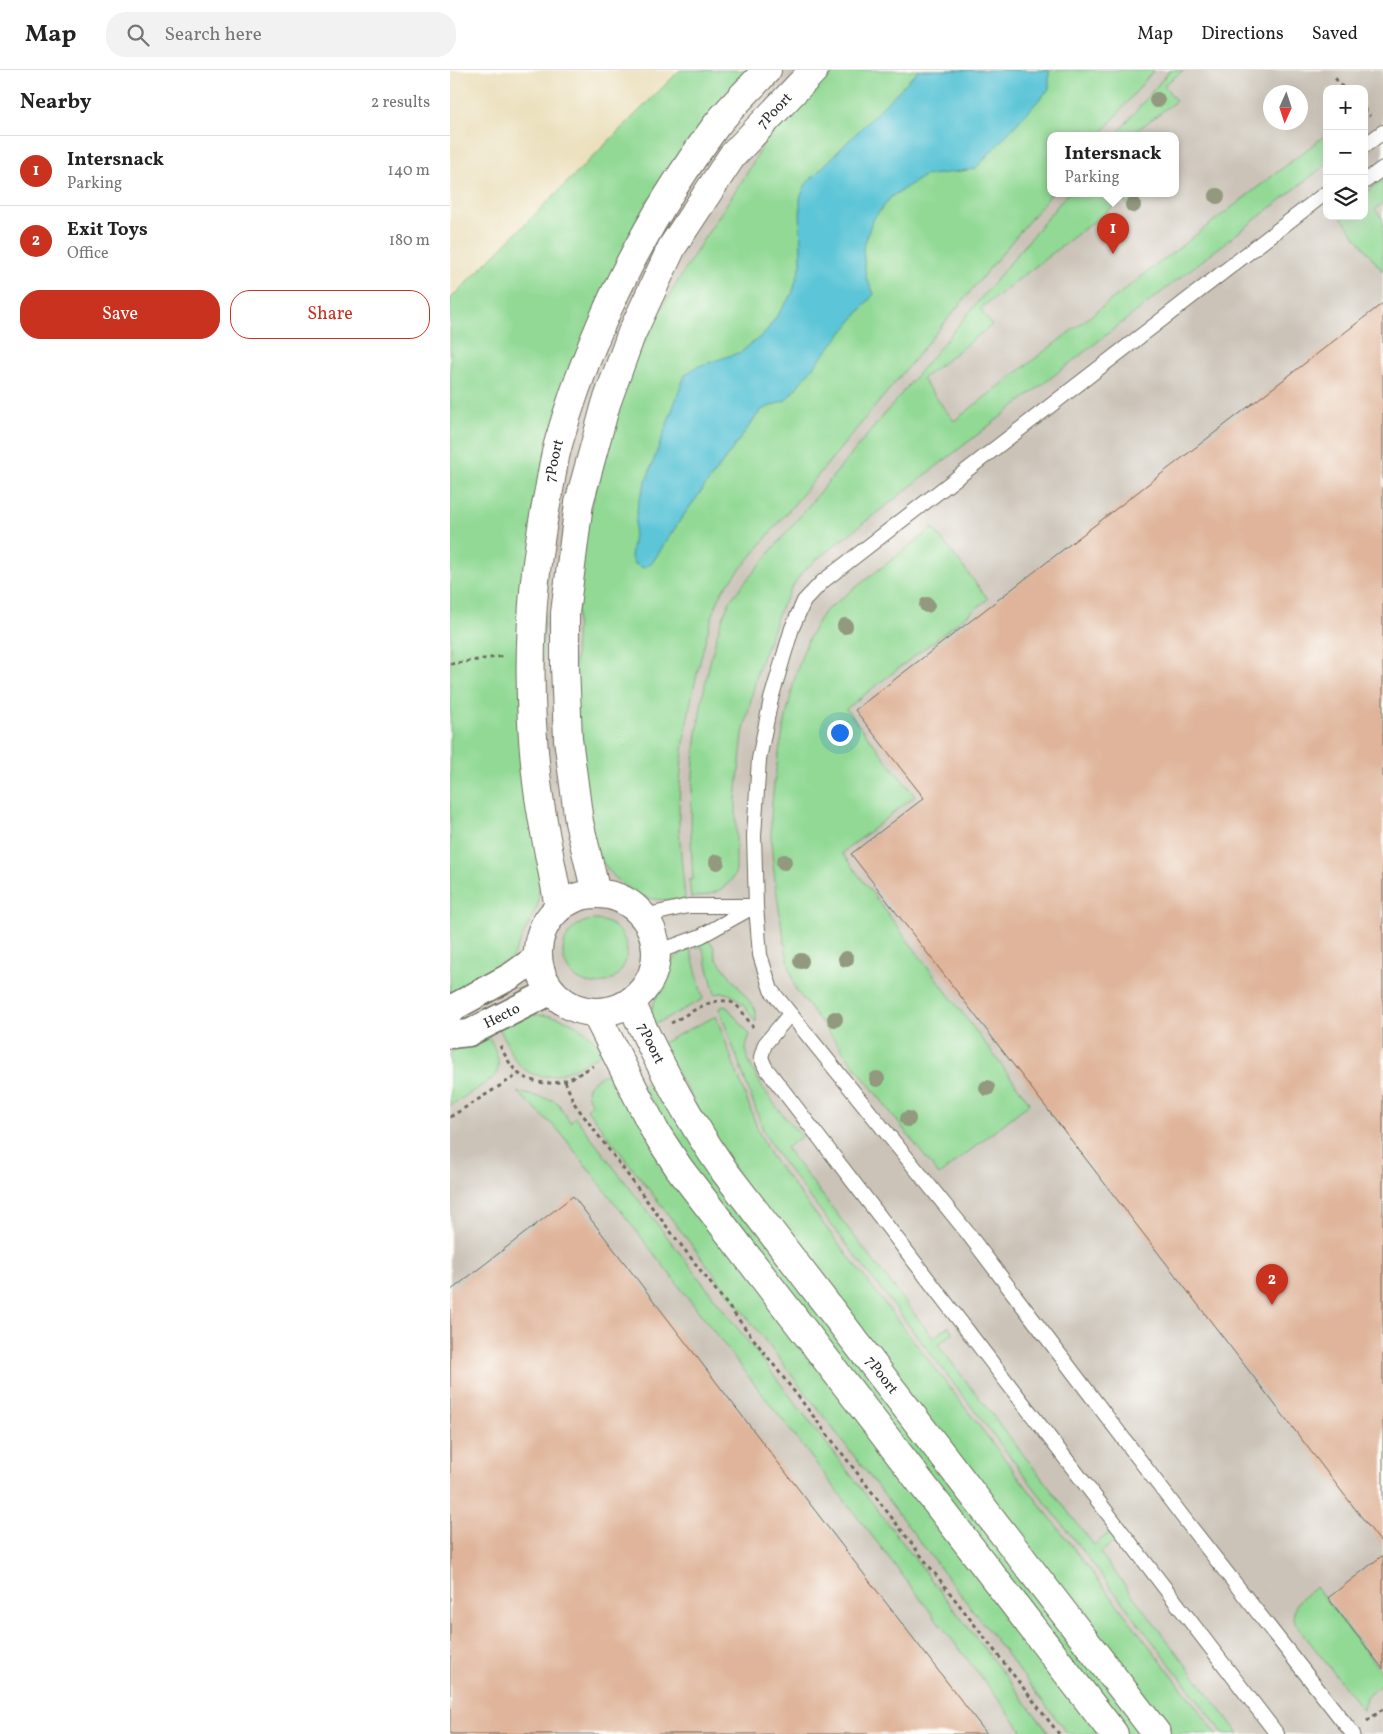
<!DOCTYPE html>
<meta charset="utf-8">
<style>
body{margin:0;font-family:Vollkorn,serif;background:#f2f2f2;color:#222}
.controls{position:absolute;right:15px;top:15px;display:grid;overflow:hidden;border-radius:10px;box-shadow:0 5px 20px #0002}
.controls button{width:45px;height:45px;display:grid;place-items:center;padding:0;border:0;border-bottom:1px solid #e0e0e0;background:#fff;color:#222;font:25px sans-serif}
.compass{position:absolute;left:813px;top:15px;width:45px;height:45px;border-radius:50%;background:#fff;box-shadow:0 5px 20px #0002;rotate:183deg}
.you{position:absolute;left:389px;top:662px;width:18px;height:18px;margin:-12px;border:4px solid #fff;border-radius:50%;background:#1a73e8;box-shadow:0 0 0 8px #1a73e833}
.badge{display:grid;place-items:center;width:32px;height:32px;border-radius:50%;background:#c8321e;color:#fff;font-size:16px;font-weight:700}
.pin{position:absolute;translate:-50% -41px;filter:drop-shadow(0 1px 2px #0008)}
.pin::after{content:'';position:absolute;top:26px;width:18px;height:15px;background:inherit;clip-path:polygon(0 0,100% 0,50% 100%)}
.popup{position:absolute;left:597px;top:62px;width:132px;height:65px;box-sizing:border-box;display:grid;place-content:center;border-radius:10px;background:#fff;filter:drop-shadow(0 1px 4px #0005);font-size:16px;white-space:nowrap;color:#767676}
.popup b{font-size:19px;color:#222}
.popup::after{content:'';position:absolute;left:50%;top:100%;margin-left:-10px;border:10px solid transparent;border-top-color:#fff}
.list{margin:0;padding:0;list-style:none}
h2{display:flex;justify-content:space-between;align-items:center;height:65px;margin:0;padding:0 20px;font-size:21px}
h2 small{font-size:16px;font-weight:400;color:#767676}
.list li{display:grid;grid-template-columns:32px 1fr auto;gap:15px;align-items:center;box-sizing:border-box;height:70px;padding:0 20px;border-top:1px solid #e0e0e0}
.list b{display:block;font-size:19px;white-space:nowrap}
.list p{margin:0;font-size:16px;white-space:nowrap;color:#767676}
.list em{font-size:16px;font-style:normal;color:#767676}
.actions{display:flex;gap:10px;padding:15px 20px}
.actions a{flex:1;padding:11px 0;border:1px solid #c8321e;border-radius:20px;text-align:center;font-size:18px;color:#c8321e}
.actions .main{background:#c8321e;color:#fff}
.icon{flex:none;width:28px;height:28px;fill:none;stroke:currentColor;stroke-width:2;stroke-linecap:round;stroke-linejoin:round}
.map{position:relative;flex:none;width:933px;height:1664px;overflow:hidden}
header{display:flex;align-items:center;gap:30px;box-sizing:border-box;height:70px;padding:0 25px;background:#fff;border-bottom:1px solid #e0e0e0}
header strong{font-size:24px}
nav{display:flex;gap:28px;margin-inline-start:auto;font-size:18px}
.search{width:350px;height:45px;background:#f2f2f2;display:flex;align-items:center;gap:12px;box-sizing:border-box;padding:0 18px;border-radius:20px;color:#767676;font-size:19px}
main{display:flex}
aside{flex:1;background:#fff}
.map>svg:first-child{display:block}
.industrial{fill:#cbc3b8;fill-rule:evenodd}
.green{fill:#91d994;stroke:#5e8260}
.water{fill:#5bc5d7;stroke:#437881}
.building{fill:#dfb49a}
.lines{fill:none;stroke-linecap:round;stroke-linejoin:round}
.lane-casing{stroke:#6e6a5e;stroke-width:16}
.street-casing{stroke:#6e6a5e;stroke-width:29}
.secondary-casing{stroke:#6e6a5e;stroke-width:30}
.path{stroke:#6e6a5e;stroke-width:3;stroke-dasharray:4 4;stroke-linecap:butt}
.lane{stroke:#fff;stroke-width:14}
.street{stroke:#fff;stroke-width:26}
.secondary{stroke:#fff;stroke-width:28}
.tree{fill:#92997e}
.labels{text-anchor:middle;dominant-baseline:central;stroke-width:4;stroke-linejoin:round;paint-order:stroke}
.street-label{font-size:15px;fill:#2b2b2b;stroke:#fdfcf7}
</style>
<header>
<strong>Map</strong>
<div class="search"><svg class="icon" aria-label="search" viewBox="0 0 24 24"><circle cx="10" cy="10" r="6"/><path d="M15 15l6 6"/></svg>Search here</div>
<nav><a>Map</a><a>Directions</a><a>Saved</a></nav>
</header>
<main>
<aside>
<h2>Nearby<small>2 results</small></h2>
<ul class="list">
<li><span class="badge">1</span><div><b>Intersnack</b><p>Parking</p></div><em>140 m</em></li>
<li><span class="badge">2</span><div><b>Exit Toys</b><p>Office</p></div><em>180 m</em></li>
</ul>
<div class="actions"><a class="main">Save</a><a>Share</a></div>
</aside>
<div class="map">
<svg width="933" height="1664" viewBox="0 0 933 1664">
<rect width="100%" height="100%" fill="#fdfcf7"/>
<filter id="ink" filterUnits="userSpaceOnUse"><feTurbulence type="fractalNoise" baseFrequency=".02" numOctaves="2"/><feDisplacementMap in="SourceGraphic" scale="10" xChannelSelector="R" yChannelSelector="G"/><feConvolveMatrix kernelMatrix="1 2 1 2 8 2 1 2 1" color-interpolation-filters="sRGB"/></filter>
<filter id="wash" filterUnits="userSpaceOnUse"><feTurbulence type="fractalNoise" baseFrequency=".0096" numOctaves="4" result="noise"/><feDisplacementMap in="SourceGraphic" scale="20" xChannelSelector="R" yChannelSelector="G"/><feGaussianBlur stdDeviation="1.12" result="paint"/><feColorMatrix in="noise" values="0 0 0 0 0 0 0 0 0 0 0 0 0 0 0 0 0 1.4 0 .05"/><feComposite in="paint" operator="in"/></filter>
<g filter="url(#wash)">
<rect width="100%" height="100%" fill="#ebe0bd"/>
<path class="industrial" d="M264 0H933V1664H0V625ZM877 19H914V146H877ZM821 22H851V52H821ZM600 65H726V123H600Z"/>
<g class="green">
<polygon points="230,0 311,0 258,60 103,369 84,758 90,812 88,835 63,886 50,901 0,929 0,229"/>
<path d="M379 0H704L650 65H600V123H602L273 520C262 542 256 567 250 592 236 646 228 701 229 757 230 781 233 805 235 829 222 830 208 831 195 827 173 819 155 800 145 779L123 653 129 481 180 297 210 241 253 170 296 105 321 60Z"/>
<polygon points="720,0 734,0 714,15 726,31 681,65 666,65"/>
<path d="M877 64V94L367 489 352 502 341 519 329 542 308 600 293 664 286 730V801C278 821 261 825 241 828L239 810 243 809C238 737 243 667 259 596 265 573 270 548 282 528L618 123H675L691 141 685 145 673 129 530 239 542 255 472 309 504 351Z"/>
<polygon points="933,109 933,133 925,139 933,149 933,202 890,146 914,146 914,124"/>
<path d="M483 458 538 529 396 639 465 726 392 783 580 1033 489 1105 346 920C338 895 334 871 330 845 325 813 320 779 321 747 323 710 330 674 338 638 345 604 354 570 374 542Z"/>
<circle cx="145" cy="882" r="32"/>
<path d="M258 871 263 875 266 888 304 937 306 943V952C295 938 286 918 265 924L252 876 246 878 245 873Z"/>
<polygon points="240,877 253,929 202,956 202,938 216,904 223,890"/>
<path d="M274 936 278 938 300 965C297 972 295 977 297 984 301 1007 335 1050 352 1066L336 1078 483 1268 499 1256 503 1263 488 1275 644 1475 659 1463 665 1471 650 1483 789 1664H774L326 1083 314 1062 269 938Z"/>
<path d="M83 945C114 944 136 957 154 982 127 996 93 1023 67 992 60 983 55 969 49 958Z"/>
<polygon points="266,946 309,1063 320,1085 767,1664 718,1664 290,1109 210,974"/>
<path d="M38 964C44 979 56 996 42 1009L0 1036V983Z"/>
<path d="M164 999 655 1664H618L137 1039 142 1034C128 1013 148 1009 164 999Z"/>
<polygon points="208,1006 698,1664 675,1664 250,1112 192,1016"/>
<polygon points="67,1022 103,1030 108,1033 120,1052 125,1047 600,1664 575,1664 110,1062"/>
<path d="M866 1517 933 1604V1613L916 1627 913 1640 845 1553C840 1534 852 1528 866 1517Z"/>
</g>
<polygon class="water" points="469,0 599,0 599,19 525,99 474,106 441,127 422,151 413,179 416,207 424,224 336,330 311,340 231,449 202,493 194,498 185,494 181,487 188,433 235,305 246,297 291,282 315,263 342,224 351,194 350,128 356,114"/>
<g id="blocks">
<g class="building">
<polygon points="933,233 933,1475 401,784 474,728 405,640"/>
<polygon points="123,1126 537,1664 0,1664 0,1221"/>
<polygon points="933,1485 933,1599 878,1528"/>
</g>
</g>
</g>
<g filter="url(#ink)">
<use href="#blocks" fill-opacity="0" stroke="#6e6a5e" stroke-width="1"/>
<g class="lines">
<defs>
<g id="lane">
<polyline points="914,76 933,62"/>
<polyline points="914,112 933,98"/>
<polyline points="877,122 372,512 354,531 342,558 321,629 309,689 304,766 306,836 310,885 321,920 516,1161 736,1451 903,1664"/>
<polyline points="194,846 238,836 306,836"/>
<polyline points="207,882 251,866 305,836"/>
<polyline points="340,944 315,974 311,987 315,997 827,1664"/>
</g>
<g id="street">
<polyline points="0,943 6,936 61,906 88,887"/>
<path id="s1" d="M0 965 19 963 102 921"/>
</g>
<g id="secondary">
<path id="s2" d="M146 823 129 752 118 669 115 596V543L129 433 156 334 181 265 222 177 282 86 364 0"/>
<circle cx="147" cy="883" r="59"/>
<path id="s3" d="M109 837C102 796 92 754 87 712 76 615 79 515 99 420 102 404 104 387 109 371 142 258 195 151 265 57 280 37 300 19 317 0"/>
<path id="s4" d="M181 932C207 991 238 1049 275 1102L707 1664"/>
<polyline points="145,942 205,1061 229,1098 664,1664"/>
</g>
</defs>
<use href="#lane" class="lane-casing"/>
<use href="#street" class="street-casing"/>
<use href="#secondary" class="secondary-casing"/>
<g class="path">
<polyline points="885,8 894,19"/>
<polyline points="914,39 920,46"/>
<polyline points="0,594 54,586"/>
<path d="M221 953C238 945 263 924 283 933 291 937 297 950 303 957"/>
<path d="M50 976C55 985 60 995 67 1002 79 1013 101 1016 116 1010 125 1007 134 1001 143 996"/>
<polyline points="115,1011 124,1033 207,1144 609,1664"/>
<polyline points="0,1047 69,1004"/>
<polyline points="917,1651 933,1639"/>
</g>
<use href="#lane" class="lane"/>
<use href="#street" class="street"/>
<use href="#secondary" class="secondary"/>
</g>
<g class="tree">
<circle cx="707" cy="30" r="8"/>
<circle cx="767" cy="126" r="8"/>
<circle cx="683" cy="135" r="8"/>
<circle cx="477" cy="535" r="8"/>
<circle cx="395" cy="556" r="8"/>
<circle cx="267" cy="792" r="8"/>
<circle cx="334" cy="792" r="8"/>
<circle cx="396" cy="889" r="8"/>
<circle cx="351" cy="891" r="8"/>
<circle cx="385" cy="949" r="8"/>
<circle cx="427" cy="1009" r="8"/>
<circle cx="537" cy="1018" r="8"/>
<circle cx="458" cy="1049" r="8"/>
</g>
</g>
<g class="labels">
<g class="street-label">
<text stroke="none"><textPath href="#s2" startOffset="838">7Poort</textPath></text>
<text stroke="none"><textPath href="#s3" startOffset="450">7Poort</textPath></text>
<text stroke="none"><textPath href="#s1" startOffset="56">Hecto</textPath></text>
<text stroke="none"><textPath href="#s4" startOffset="46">7Poort</textPath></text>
<text stroke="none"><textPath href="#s4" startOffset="451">7Poort</textPath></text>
</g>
</g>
</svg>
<div class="controls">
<button>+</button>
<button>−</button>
<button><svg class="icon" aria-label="layers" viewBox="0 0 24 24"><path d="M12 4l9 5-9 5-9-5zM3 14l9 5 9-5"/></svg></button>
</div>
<svg class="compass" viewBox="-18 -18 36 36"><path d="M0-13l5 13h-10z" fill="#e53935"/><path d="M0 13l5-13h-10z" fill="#767676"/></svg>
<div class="you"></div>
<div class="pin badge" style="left:663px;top:184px">1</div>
<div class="popup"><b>Intersnack</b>Parking</div>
<div class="pin badge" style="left:822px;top:1235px">2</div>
</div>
</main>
